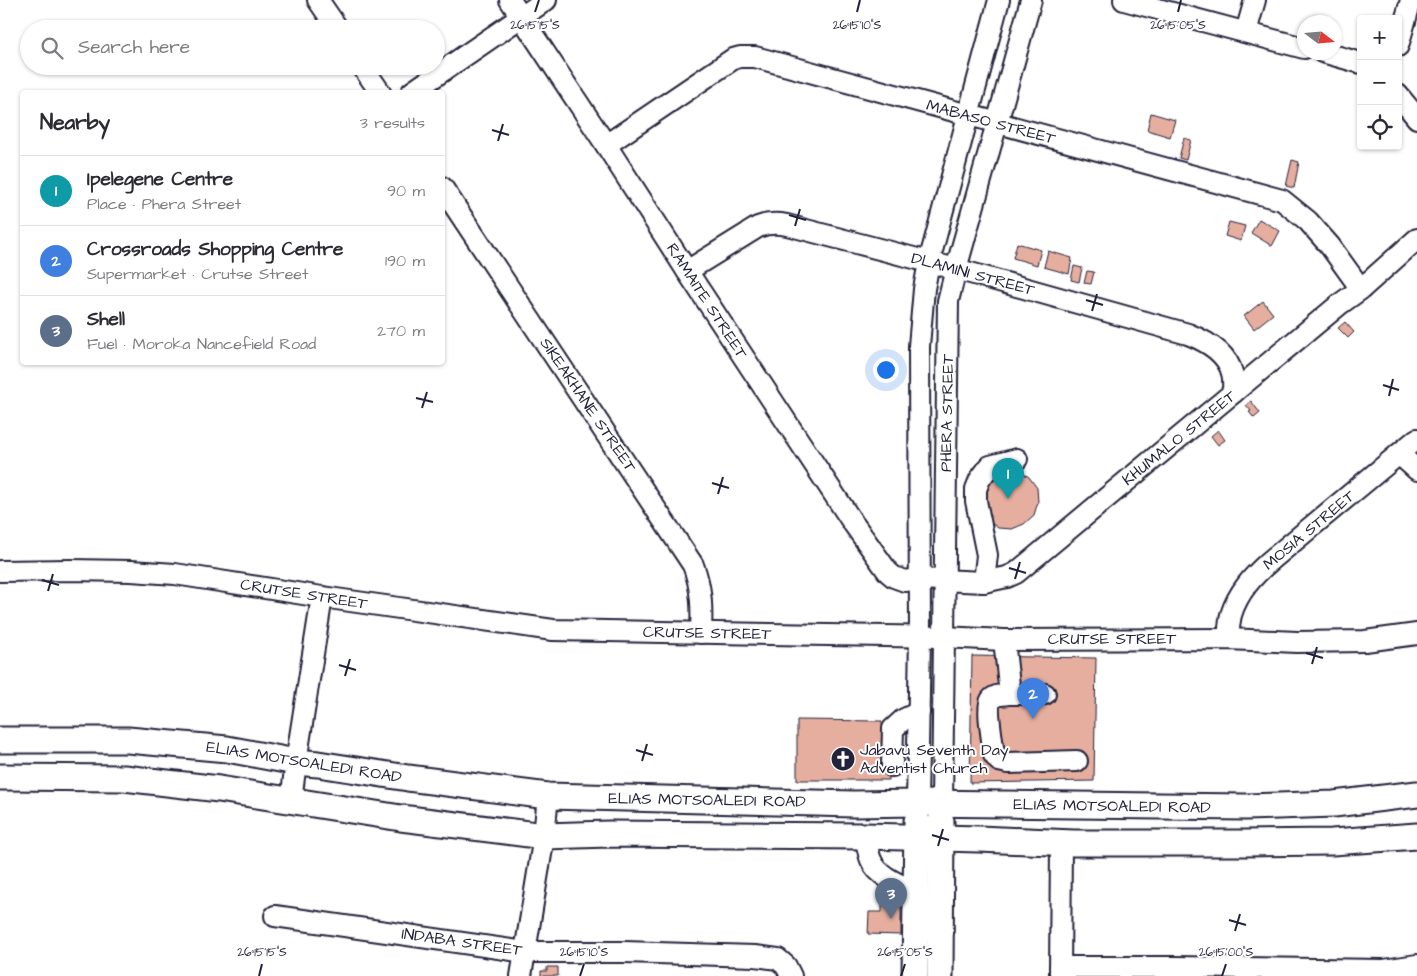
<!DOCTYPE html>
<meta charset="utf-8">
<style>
body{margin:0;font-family:"Architects Daughter",sans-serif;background:#f2f2f3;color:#2b2b33}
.controls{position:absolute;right:15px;top:15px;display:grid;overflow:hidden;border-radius:5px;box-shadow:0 1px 4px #0004}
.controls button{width:45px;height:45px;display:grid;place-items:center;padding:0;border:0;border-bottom:1px solid #e1e1e2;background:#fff;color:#2b2b33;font:25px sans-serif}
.compass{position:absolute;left:1297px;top:15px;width:45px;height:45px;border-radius:50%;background:#fff;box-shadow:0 1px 4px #0004;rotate:106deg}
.you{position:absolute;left:885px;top:369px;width:18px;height:18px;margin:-12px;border:4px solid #fff;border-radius:50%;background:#1a73e8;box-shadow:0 0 0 8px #1a73e833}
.badge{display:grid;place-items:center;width:32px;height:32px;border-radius:50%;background:#d93025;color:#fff;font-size:16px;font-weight:700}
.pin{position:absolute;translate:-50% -41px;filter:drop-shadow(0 1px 2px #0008)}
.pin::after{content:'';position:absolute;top:26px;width:18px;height:15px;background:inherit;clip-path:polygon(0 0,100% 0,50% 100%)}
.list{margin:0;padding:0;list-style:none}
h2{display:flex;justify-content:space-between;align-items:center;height:65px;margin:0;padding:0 20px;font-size:21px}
h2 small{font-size:16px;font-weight:400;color:#7c7c81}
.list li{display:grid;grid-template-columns:32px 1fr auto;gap:15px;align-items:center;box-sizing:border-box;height:70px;padding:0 20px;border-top:1px solid #e1e1e2}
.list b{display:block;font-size:19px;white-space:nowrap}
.list p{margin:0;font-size:16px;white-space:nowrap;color:#7c7c81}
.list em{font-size:16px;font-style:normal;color:#7c7c81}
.icon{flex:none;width:28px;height:28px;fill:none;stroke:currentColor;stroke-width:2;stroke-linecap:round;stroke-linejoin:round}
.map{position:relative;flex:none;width:1417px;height:976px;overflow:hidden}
.search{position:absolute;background:#fff;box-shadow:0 1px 4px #0004;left:20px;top:20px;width:425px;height:55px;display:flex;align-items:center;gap:12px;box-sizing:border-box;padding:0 18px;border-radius:28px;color:#7c7c81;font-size:19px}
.panel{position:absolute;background:#fff;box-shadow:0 1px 4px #0004;left:20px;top:90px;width:425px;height:275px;border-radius:5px}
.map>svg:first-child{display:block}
.building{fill:#e6ae9e;stroke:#22223b}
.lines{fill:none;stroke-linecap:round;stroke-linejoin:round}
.minor-casing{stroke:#22223b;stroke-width:24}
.major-casing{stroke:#22223b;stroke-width:29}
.minor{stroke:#fff;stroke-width:20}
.major{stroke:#fff;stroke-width:25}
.ticks{fill:none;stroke:#22223b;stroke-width:2}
.labels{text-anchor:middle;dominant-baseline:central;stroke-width:4;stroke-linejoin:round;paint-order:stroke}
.street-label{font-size:16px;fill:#22223b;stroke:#fff}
.poi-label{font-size:16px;fill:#22223b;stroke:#fff;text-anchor:start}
.ticks-label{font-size:12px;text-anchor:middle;fill:#22223b;stroke:#fff;stroke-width:4;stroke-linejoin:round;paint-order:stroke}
</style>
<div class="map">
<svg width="1417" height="976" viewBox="0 0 1417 976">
<rect width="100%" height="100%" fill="#fff"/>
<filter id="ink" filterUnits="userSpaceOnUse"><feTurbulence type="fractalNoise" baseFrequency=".02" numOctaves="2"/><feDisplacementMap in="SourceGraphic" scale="10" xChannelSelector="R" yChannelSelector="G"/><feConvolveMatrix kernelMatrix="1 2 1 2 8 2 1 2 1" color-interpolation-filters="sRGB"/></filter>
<g filter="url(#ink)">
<g class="building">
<polygon points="1151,113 1175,120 1170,137 1147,130"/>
<polygon points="1184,138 1191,140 1186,160 1179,158"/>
<polygon points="1292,160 1299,162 1294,188 1286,186"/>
<polygon points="1259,219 1280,231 1272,246 1251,233"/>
<polygon points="1229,222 1245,226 1241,241 1225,236"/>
<polygon points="1017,243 1041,250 1037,265 1013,258"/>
<polygon points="1048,251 1072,258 1069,274 1044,267"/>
<polygon points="1074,266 1082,268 1079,282 1071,280"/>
<polygon points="1087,271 1094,272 1091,284 1084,283"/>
<polygon points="1263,301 1273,314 1254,329 1244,316"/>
<polygon points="1345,322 1354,332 1348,338 1338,328"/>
<polygon points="1251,401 1260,413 1254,418 1249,412 1251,411 1246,405"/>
<polygon points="1218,430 1225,440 1218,445 1211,436"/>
<polygon points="1004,468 1018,470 1029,477 1037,488 1038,502 1034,515 1024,524 1012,529 998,528 987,520 982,483"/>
<polygon points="972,656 1096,658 1094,781 970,783"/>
<polygon points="797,720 882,721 882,738 890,738 889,780 797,780"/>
<polygon points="882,886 901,887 901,935 868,934 869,912 882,912"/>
<polygon points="547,967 558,967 558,976 541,976 541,971 547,971"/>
</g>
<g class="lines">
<defs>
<g id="minor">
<polyline points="318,0 338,29"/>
<polyline points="510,0 606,145 687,271 853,523 888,572 894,577 905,581 919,579 984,582 1007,577 1016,573 1340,304 1361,289 1417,239"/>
<polyline points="1124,0 1304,48"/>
<polyline points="1246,32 1255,0"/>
<polyline points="1398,46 1411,0"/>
<polyline points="1322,52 1361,63"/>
<polyline points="362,66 380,92"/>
<polyline points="412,92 546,0"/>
<polyline points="1398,95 1417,118"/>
<polyline points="606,145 733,59 740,57 755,57 1282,200 1308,221 1330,246 1361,289"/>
<path d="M442 187 693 565C702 588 702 609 701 633"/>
<path d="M687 271 758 227C768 223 777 223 787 225L956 269 1188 334C1206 341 1227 353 1232 373 1234 379 1233 387 1233 393"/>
<polyline points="1399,454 1417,470"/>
<polyline points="0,571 70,570 131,571 175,574 322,597 553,630 943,637 1004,640 1228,639 1297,642 1365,641 1417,634"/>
<polyline points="984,582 987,555 976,501 976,489 980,479 990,466 1017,459"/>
<path d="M1228 639C1229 631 1229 623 1231 615 1238 592 1253 576 1270 561L1417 439"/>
<path d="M1004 640 1010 694C1004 695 995 694 991 700 986 708 993 744 994 755L999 761 1008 763 1077 761"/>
<polyline points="1010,694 1045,694"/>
<polyline points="892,766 893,729 904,719 919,712"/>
<polyline points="291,801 296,762 322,597"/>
<polyline points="917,803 920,636 919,346 924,289 929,262 999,0"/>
<polyline points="942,804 948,301 956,269 997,123 1031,0"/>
<path d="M865 836C867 844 868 853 871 860 878 877 901 885 916 892"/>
<polyline points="275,916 525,952 624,952 755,956 778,959 786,966 791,976"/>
<polyline points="1060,967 1174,967 1384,970 1417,965"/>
<polyline points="521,976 544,836 548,796"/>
<polyline points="1060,976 1061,843"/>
</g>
<g id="major">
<polyline points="0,740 128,740 227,749 296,762 318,764 408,778 548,796 854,804 917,803 1246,807 1334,804 1417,794"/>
<polyline points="0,777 124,778 219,789 401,818 544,836 609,834 865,836 979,839 1074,843 1245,843 1332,842 1417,836"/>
<polyline points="915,976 917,821"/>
<polyline points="940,976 941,821"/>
</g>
</defs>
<use href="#minor" class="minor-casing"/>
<use href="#major" class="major-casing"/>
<use href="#minor" class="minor"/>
<use href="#major" class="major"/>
</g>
</g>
<path class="ticks" d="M535 12 539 0M857 12 860 0M1178 12 1181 0M492 130 509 135M498 141 503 124M789 215 806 220M795 226 800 209M1086 300 1103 305M1092 311 1097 294M1383 385 1399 390M1389 396 1393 379M416 398 433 402M422 408 427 392M712 483 729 488M718 494 723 477M1009 568 1026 573M1015 579 1020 562M42 580 59 585M48 591 53 574M1306 653 1323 658M1312 664 1317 647M339 665 356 670M345 676 350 659M636 750 653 755M642 761 647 744M932 835 949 840M938 846 943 829M1229 920 1246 925M1235 931 1240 914M259 976 262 964M580 976 584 964M901 976 905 964M1222 976 1226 964"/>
<defs>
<symbol id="church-disc" viewBox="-11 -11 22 22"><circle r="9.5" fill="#22223b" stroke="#fff"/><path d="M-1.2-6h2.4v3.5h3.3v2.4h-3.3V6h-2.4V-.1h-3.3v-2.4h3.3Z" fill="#fff"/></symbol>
</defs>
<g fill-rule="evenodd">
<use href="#church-disc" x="829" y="745" width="28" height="28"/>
</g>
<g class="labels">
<g class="street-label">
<text transform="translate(991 122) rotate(15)">MABASO STREET</text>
<text transform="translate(973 274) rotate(15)">DLAMINI STREET</text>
<text transform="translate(707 301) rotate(57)">RAMAITE STREET</text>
<text transform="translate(588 405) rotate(56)">SIKEAKHANE STREET</text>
<text transform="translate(947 413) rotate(-89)">PHERA STREET</text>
<text transform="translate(1179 438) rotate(-39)">KHUMALO STREET</text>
<text transform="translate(1309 530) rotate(-40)">MOSIA STREET</text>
<text transform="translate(304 594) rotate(9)">CRUTSE STREET</text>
<text transform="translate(707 633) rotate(1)">CRUTSE STREET</text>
<text x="1112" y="639">CRUTSE STREET</text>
<text transform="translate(304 762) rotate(9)">ELIAS MOTSOALEDI ROAD</text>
<text transform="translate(707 800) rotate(1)">ELIAS MOTSOALEDI ROAD</text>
<text transform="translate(1112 806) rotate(1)">ELIAS MOTSOALEDI ROAD</text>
<text transform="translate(462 942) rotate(8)">INDABA STREET</text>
</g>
<g class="poi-label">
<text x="860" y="750">Jabavu Seventh Day<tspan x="860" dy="18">Adventist Church</tspan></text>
</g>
</g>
<g class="ticks-label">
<text x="535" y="29">26°15'15"S</text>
<text x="857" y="29">26°15'10"S</text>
<text x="1178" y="29">26°15'05"S</text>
<text x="262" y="956">26°15'15"S</text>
<text x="584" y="956">26°15'10"S</text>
<text x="905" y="956">26°15'05"S</text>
<text x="1226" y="956">26°15'00"S</text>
</g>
</svg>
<div class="controls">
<button>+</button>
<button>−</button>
<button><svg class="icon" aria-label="locate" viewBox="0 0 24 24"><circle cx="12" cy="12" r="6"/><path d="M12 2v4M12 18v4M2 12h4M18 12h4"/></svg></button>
</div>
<svg class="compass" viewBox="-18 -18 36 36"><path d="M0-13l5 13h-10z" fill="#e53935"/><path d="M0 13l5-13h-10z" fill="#7c7c81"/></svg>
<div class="you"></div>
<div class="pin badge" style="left:1008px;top:499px;background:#0f9aa8">1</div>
<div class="pin badge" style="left:1033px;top:719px;background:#3f7fe0">2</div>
<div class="pin badge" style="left:891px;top:919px;background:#5c6f8a">3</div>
<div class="search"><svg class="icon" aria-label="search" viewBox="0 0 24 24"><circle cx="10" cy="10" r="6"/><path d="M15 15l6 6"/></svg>Search here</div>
<section class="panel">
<h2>Nearby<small>3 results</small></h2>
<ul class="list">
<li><span class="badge" style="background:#0f9aa8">1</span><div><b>Ipelegene Centre</b><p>Place · Phera Street</p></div><em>90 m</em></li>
<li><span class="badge" style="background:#3f7fe0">2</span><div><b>Crossroads Shopping Centre</b><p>Supermarket · Crutse Street</p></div><em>190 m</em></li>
<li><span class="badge" style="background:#5c6f8a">3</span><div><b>Shell</b><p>Fuel · Moroka Nancefield Road</p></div><em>270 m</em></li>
</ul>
</section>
</div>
